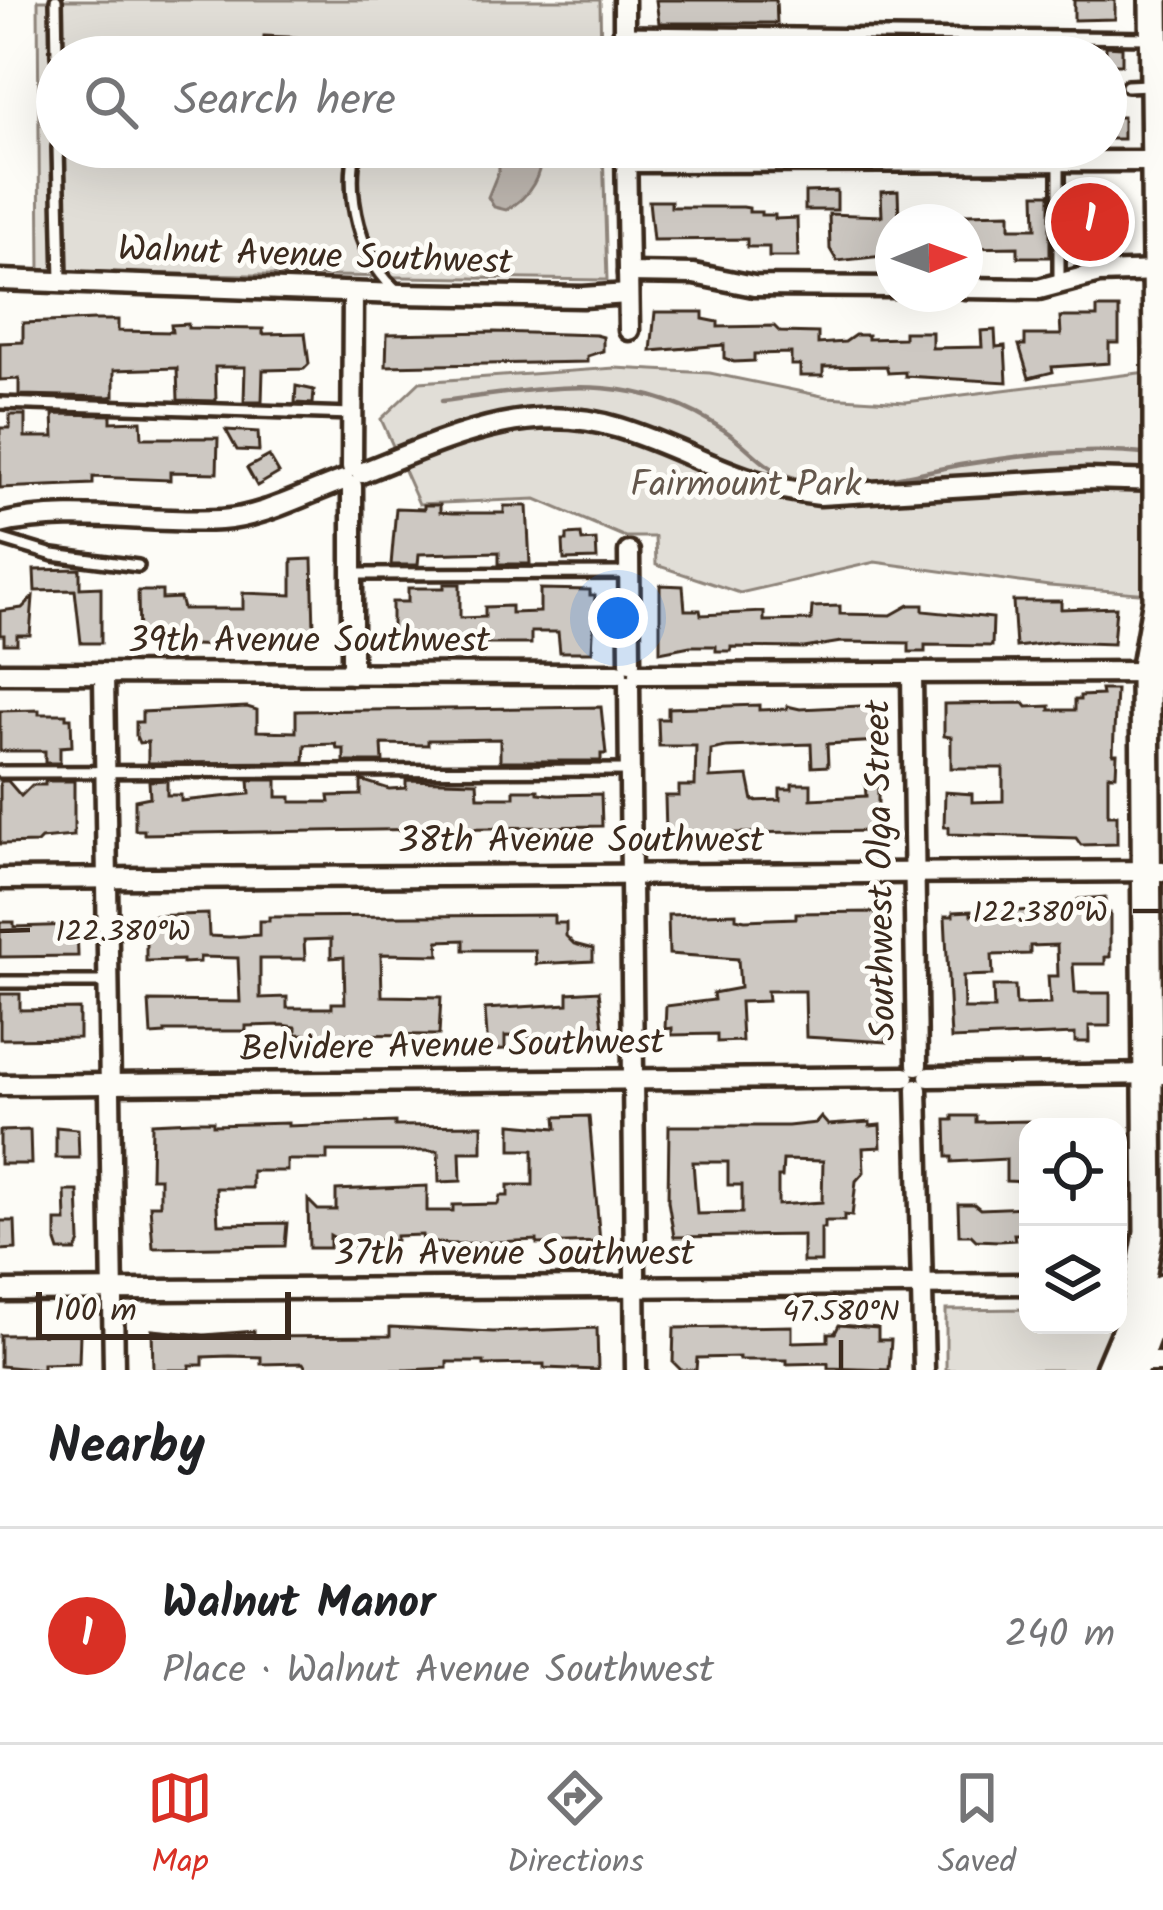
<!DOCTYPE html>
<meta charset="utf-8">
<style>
body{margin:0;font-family:Kalam,sans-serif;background:#f2f2f2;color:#202124}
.controls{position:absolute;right:36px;bottom:36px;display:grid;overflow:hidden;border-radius:24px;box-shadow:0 12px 48px #0002}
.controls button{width:108px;height:108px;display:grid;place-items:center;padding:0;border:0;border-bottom:3px solid #e0e0e0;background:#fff;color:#202124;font:60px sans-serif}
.compass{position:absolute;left:875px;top:204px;width:108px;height:108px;border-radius:50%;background:#fff;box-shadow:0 12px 48px #0002;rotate:89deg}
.scale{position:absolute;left:36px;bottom:30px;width:255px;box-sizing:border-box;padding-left:12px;border:6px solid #3b2a1e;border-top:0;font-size:33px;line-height:42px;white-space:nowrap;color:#3b2a1e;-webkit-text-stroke:9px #fdfcf7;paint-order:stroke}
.you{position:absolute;left:618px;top:618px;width:42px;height:42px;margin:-30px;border:9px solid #fff;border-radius:50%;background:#1a73e8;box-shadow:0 0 0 18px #1a73e833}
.badge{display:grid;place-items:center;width:78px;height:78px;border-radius:50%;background:#d93025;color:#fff;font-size:39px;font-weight:700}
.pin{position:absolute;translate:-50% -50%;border:6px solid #fff;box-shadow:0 3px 12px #0006}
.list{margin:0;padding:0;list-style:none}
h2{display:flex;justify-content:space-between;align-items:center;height:156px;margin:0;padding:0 48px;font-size:51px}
h2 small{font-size:39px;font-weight:400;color:#757577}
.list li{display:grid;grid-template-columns:78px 1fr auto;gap:36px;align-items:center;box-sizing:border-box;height:216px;padding:0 48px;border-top:3px solid #e0e0e0}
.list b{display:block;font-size:45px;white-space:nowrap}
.list p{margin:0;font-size:39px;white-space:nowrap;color:#757577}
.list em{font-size:39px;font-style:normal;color:#757577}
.icon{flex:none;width:66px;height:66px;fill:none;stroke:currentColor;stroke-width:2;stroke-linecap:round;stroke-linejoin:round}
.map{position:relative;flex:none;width:1163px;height:1370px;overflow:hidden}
.search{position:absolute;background:#fff;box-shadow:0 12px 48px #0002;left:36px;right:36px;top:36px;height:132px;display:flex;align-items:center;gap:30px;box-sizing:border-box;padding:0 42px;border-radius:66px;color:#757577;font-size:45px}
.sheet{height:372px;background:#fff}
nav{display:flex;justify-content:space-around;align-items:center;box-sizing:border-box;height:168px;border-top:3px solid #e0e0e0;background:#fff;font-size:33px;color:#757577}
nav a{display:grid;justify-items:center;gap:6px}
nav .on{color:#d93025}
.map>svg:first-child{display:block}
.green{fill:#e1ded7;stroke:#8e847a;stroke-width:3}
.water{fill:#bbb4ad;stroke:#887d74;stroke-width:3}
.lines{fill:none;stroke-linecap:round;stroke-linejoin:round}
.stream{stroke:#887d74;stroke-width:4.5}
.building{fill:#cdc8c2;stroke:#3b2a1e;stroke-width:3;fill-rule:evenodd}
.service-casing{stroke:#3b2a1e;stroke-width:18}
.minor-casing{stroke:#3b2a1e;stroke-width:27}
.primary-casing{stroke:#3b2a1e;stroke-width:36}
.service{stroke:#fdfcf7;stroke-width:9}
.minor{stroke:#fdfcf7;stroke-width:18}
.primary{stroke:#fdfcf7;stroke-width:27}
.primary-bridge-casing{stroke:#3b2a1e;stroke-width:36;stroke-linecap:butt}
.primary-bridge{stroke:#fdfcf7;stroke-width:27}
.ticks{fill:none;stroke:#3b2a1e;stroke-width:4.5}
.labels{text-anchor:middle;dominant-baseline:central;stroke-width:10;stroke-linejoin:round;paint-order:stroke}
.street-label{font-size:36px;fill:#3b2a1e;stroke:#fdfcf7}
.park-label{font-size:36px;fill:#64574c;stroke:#fdfcf7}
.ticks-label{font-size:30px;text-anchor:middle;fill:#3b2a1e;stroke:#fdfcf7;stroke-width:10;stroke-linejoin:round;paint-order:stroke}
</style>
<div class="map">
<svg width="1163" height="1370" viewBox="0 0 1163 1370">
<rect width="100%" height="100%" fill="#fdfcf7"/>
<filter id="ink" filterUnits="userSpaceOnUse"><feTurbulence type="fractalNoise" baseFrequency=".00833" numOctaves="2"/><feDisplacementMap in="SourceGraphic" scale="24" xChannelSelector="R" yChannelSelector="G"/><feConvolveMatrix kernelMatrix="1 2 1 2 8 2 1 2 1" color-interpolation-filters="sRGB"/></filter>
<g filter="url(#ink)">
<g class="green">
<polygon points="38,0 600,0 601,57 57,57 57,147 603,147 607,280 40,272"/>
<polygon points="615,368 710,373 827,397 906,402 1163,370 1163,595 1049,586 875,562 740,593 656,565 655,537 625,537 536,499 419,504 381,419 420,382"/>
<polygon points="1028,1309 1028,1325 1116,1325 1096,1370 946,1370 946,1310"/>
</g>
<path class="water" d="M498 147H540C544 174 530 197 506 210L494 207 488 197 499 170Z"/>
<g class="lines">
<path class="stream" d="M442 401C545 389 632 367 724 430 756 451 764 474 807 481 860 490 909 474 960 465 1023 455 1087 447 1150 455"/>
</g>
<g class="building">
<polygon points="656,0 776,0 777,23 659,23"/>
<polygon points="1074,0 1115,0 1115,19 1074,20"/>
<polygon points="264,36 333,39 332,57 263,57"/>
<polygon points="1106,46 1122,47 1122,64 1106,64"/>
<rect x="1106" y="117" width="17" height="22"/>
<polygon points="837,191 837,210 805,210 805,192"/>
<polygon points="898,191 899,222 893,222 893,255 837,261 830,249 829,214 882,216 881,192"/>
<polygon points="1035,194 1050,194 1050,257 1018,257 1018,247 965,248 965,214 1010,213 1010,228 1036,228"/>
<polygon points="1068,196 1115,196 1115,249 1081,249 1081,257 1068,257"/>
<polygon points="649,201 671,201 671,207 743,207 749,208 749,212 761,212 761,215 775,215 775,219 797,218 798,257 769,257 769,247 747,247 747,239 653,240"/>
<polygon points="1097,308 1119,308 1119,343 1109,343 1109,363 1052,367 1053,372 1029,378 1019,345 1025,345 1025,335 1061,335 1060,317 1097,317"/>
<polygon points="655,312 703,312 703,319 718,322 718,327 774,326 780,332 818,333 818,344 845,342 855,335 868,335 868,339 904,338 904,332 932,332 932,348 982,347 981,331 995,330 996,347 1005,346 1007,382 905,376 905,372 888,373 886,366 823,367 823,376 800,376 800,365 791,365 791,353 754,354 754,361 734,362 724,358 724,345 651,351"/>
<polygon points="95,320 118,320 118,331 172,332 171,325 188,324 188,328 263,329 263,334 305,333 309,364 304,369 263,370 262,402 244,402 245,367 215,367 216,401 178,400 177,368 114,370 114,396 110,397 19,395 19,379 0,380 0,343 23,342 23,323"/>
<polygon points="494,332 596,335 603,337 603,351 587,356 587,362 386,366 387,334"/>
<polygon points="296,386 314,390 313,404 295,403"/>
<polygon points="53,414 111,415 111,422 141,421 142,438 218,438 217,473 170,472 170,480 93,477 93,484 0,488 0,428 10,428 10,415 25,415 25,437 54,437"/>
<polygon points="226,430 258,432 259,451 237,450"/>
<polygon points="269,456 279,473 257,486 247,468"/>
<polygon points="424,505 440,505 440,512 452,513 504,513 504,506 527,506 530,564 499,564 499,552 419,554 418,565 391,565 396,508 424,509"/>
<polygon points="581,534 582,541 596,540 597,559 564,560 563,541 567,541 567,535"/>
<polygon points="312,559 314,629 313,639 305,639 305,644 279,648 139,643 138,591 162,591 162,599 180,598 183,609 243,609 243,593 292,595 292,560"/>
<polygon points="80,569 80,588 101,587 101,643 81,643 75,590 35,591 34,570"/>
<polygon points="444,584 460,584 460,618 485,617 485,607 511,606 511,613 540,612 540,589 590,590 590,595 595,595 592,652 560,652 558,632 531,632 531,644 392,644 392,602 408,602 408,588 444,588"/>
<polygon points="660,585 683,586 685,610 700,610 701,615 764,612 764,621 811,620 812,607 840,606 840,614 891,615 909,605 923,605 923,611 993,618 992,646 925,645 925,652 909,652 909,643 841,642 804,648 731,647 731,651 716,651 716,646 690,646 660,652"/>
<polygon points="33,597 30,635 17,635 17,644 4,644 4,635 0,635 0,611 22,608"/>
<polygon points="1013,601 1061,601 1061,609 1116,607 1113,644 1057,642 1016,647"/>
<polygon points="1101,690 1116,690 1113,754 1117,754 1116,775 1108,775 1108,815 1117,815 1117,844 1081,845 1076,838 949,834 949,827 944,827 945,792 972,794 972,802 1003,801 1003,768 951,768 951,737 944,736 944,704 1024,703 1027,707 1050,706 1050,710 1075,710 1075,700 1080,700 1080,696 1102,695"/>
<polygon points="759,705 759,710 787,709 787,706 800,709 879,705 880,741 827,744 828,766 812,767 811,744 726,747 711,750 710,778 748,776 753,801 780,800 780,789 792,789 792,784 811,784 811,799 866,796 864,772 886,771 887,786 878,786 878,831 666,834 665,796 679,796 679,786 695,786 696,746 659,746 658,719 668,719 668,708"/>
<polygon points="247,707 257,710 257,731 296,732 296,711 601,707 606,754 601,754 601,761 500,761 500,739 442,740 428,740 428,745 382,744 383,762 344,762 344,749 337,749 336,744 305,745 304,762 148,763 148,742 139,743 136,736 136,722 142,722 142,712"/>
<polygon points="39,710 39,714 66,714 66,718 71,718 72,746 60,747 60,763 45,763 45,751 0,751 0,711"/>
<polygon points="167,780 167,795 181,795 181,801 250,794 249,780 277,780 277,797 291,797 291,802 330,802 329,796 361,795 361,780 389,789 406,788 406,780 477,782 478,797 514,797 514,790 538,790 538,793 557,795 601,794 602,826 144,834 144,830 135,830 135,800 150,797 149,781"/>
<polygon points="0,781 8,781 21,796 32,785 45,785 45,781 74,781 74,836 41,839 37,843 0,844"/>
<path d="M1105 897V913H1110V957H1105V964H1073L1075 993H1110V1026H1089V1042H1075V1034L951 1039 945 916H953V912L971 911V915L1067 907 1079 899ZM1057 945 1058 976H1048L1050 1004 1016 1005 1015 986H993L994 1009H964L963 976 993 975 992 955 1030 954V946Z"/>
<polygon points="872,912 886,916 883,1023 887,1023 887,1042 806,1037 805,991 767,991 768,1001 740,1002 742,1041 717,1042 717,1034 672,1035 672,1028 665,1029 666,1006 714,1000 713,993 740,988 738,959 669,954 668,915 736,913 736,918 745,920 796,918 796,913"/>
<path d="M208 914 209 936 229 937 259 935V921H269V917L554 915V923H566V936L574 944 593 949V961L536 964 535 950H464V940L438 941 439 955 381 954 382 996 441 997 439 1035 296 1034V1027L283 1025 246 1026V1031H165V1034L151 1035 149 1001 240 1002 238 958 200 957V962L183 963V960L146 961V916ZM331 939V958L344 957 345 1003H332V1008H287V997L260 998V959H305L304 940Z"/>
<polygon points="0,922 14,922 14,927 77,925 78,956 0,957"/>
<polygon points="599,991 603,1028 582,1029 583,1037 505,1036 505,1049 488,1050 485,1009 568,1004 568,993"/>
<polygon points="0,994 20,994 20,1010 79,1009 79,1038 0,1039"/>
<polygon points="589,1116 600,1242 537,1244 537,1240 453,1244 423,1242 422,1235 396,1236 396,1240 356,1241 351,1247 330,1235 330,1248 309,1248 308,1200 318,1210 336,1210 336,1190 427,1186 427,1211 453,1211 453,1205 498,1204 500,1196 508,1196 508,1185 533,1185 533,1150 511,1150 511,1124 557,1128 556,1117"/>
<polygon points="953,1116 976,1116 976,1122 1028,1121 1028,1182 1006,1181 1006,1159 952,1162 952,1157 947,1157 946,1120 953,1120"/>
<path d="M821 1117 828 1125 870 1122V1126L880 1125 881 1147 863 1148 864 1172 856 1181 852 1216 844 1215V1221H825V1228H821V1262H803V1235L674 1237 668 1201 669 1126H788L816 1123ZM783 1160 823 1161 822 1202 778 1205V1177H782ZM693 1162H728V1185H742V1213L697 1214Z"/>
<polygon points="193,1121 213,1121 213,1125 288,1123 288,1126 395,1122 395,1126 482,1125 482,1152 460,1152 461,1181 439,1182 438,1151 327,1151 327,1160 287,1160 287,1171 252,1171 252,1188 216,1188 218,1224 287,1223 285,1246 153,1248 150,1205 160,1205 160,1178 151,1178 152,1123"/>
<polygon points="56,1127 78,1129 79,1158 56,1158"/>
<polygon points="30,1130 31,1164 0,1164 0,1131"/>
<polygon points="65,1191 78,1191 80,1242 76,1251 59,1251 56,1242 56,1221 66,1221"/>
<polygon points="958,1204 974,1204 980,1209 1028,1207 1028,1234 1014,1234 1015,1240 999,1241 976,1240 971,1235 959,1235"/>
<polygon points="0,1221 15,1221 16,1249 0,1250"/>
<polygon points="839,1325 878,1328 878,1340 891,1340 889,1370 828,1368 828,1363 787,1364 787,1360 739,1360 739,1357 697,1358 696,1370 681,1370 673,1362 674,1328 792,1326 792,1342 828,1341 828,1333 835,1333"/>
<polygon points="390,1327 493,1332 597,1328 598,1370 544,1368 544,1364 484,1365 484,1362 447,1362 447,1368 407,1370 307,1370 303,1363 261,1364 261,1357 229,1356 203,1357 203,1365 190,1365 190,1370 153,1370 152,1330 204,1335 254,1331 254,1337 390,1336"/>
<polygon points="80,1334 79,1363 43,1364 43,1370 0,1366 0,1335"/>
</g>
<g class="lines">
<defs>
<g id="service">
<polyline points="56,0 57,57"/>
<polyline points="624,32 1152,38"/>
<polyline points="1065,38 1066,57"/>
<polyline points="358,51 360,57"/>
<polyline points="1127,86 1149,85"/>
<polyline points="58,147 61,281"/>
<path d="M356 147C345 195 359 258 397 291"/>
<polyline points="1059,282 1059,161"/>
<polyline points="0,403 353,414"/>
<polyline points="0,539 53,555 138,566"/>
<polyline points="352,574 629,573"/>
<polyline points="0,772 631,770"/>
<polyline points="0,982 108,982"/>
</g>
<g id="minor">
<polyline points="624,0 624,57"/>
<polyline points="626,147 629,330"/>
<polyline points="626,162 1163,161"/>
<polyline points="628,273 694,274 754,286 893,287"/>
<polyline points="0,280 401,294 583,297 628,294"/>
<polyline points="965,288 1039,289 1099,273 1158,271"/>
<polyline points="352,467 353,293"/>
<path d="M361 473C445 440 526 399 619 428 693 451 737 486 820 495L1087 479 1163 481"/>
<path d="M0 524C72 507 148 524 221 520 264 517 304 494 344 480"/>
<polyline points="629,552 630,663"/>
<polyline points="0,673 618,674"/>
<polyline points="352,674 352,486"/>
<polyline points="639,674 1163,672"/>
<polyline points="912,674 917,1065"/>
<polyline points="104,675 114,1370"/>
<polyline points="629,684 636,1370"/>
<polyline points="0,879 1163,871"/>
<polyline points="929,1077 1163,1074"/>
<polyline points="0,1085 905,1077"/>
<polyline points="917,1089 924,1370"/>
<polyline points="0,1291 1028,1284"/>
<polyline points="1137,1362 1163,1362"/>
</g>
<g id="primary">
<polyline points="1154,0 1158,349"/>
<polyline points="1110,1370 1135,1311 1149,1233 1145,672 1158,599"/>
<polyline points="1133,1370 1163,1289"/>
</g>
</defs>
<use href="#service" class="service-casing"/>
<use href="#minor" class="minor-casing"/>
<use href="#primary" class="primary-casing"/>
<use href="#service" class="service"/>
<use href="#minor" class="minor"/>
<use href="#primary" class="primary"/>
<defs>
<polyline id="primary-bridge" points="1158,349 1158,599"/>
</defs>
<use href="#primary-bridge" class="primary-bridge-casing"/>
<use href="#primary-bridge" class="primary-bridge"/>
</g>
</g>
<path class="ticks" d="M1133 911H1163M0 931 30 930M841 1340V1370"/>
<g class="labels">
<g class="street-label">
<text transform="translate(315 257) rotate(2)">Walnut Avenue Southwest</text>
<text x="309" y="642">39th Avenue Southwest</text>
<text x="581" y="842">38th Avenue Southwest</text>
<text transform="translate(882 870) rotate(-91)">Southwest Olga Street</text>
<text transform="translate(452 1047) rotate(-1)">Belvidere Avenue Southwest</text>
<text x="514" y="1255">37th Avenue Southwest</text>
</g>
<g class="park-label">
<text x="746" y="486">Fairmount Park</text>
</g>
</g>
<g class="ticks-label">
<text x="1040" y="922">122.380°W</text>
<text x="123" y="941">122.380°W</text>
<text x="841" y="1321">47.580°N</text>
</g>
</svg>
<div class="controls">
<button><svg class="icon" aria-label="locate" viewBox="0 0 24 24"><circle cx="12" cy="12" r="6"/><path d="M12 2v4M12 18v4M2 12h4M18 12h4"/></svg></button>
<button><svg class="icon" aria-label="layers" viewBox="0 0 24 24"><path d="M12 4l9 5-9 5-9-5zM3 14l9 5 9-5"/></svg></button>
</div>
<svg class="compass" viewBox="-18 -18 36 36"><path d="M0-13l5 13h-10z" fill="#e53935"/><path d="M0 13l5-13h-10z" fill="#757577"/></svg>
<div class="scale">100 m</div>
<div class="you"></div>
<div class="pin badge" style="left:1090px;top:222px">1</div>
<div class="search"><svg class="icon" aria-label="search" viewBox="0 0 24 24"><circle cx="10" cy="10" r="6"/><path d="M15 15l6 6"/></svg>Search here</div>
</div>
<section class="sheet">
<h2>Nearby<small></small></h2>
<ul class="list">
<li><span class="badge">1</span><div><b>Walnut Manor</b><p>Place · Walnut Avenue Southwest</p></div><em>240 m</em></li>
</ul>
</section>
<nav>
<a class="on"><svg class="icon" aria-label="map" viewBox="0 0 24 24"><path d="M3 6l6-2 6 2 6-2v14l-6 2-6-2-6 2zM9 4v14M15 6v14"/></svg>Map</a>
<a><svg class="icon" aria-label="directions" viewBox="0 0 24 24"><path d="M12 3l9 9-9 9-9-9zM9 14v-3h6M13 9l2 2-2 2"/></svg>Directions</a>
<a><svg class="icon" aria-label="saved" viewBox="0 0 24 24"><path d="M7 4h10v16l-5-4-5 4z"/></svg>Saved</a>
</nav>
